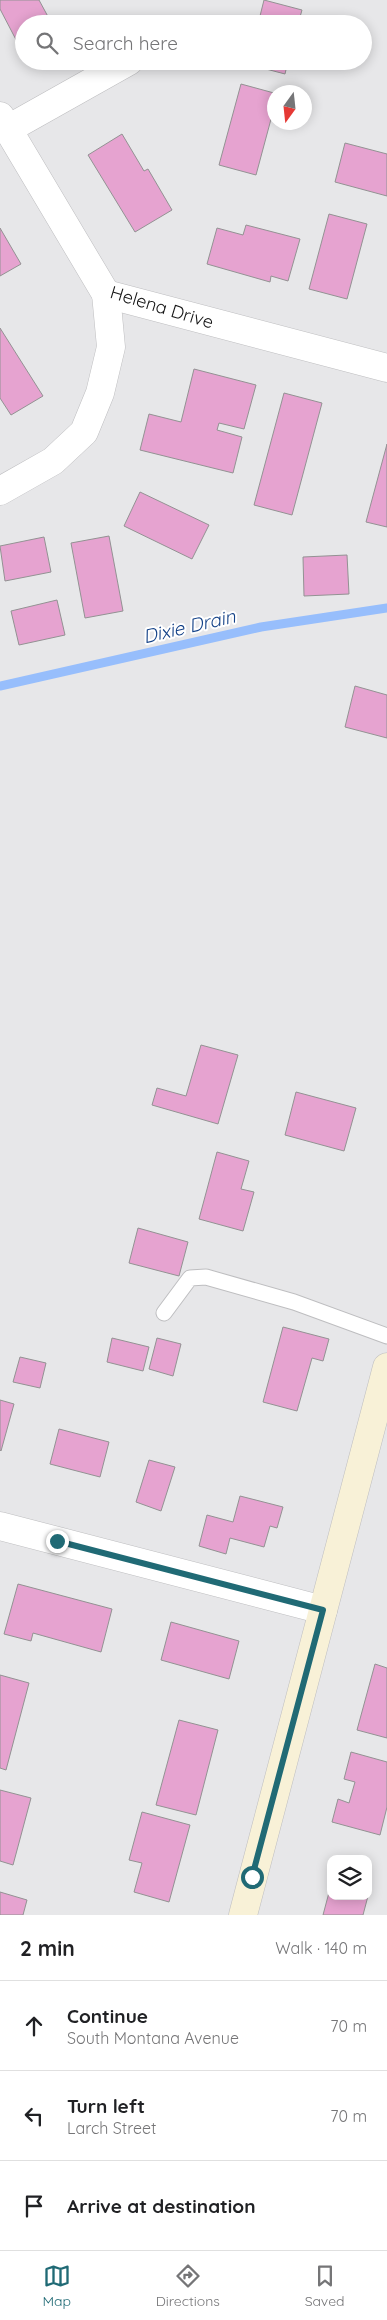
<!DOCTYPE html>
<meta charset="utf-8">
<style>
body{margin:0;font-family:Quicksand,sans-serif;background:#f6f6f6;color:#202124}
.controls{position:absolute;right:15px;bottom:15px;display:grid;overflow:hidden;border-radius:10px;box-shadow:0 2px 12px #0003}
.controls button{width:45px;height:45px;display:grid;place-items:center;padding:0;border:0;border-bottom:1px solid #e0e0e0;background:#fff;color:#202124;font:25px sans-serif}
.compass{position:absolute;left:267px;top:85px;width:45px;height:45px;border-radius:50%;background:#fff;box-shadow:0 2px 12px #0003;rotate:195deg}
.stop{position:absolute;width:15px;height:15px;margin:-11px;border:4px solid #206a75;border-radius:50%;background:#fff}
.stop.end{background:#206a75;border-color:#fff;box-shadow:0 1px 5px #0008}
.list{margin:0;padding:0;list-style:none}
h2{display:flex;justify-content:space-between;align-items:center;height:65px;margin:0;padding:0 20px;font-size:21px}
h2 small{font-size:16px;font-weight:400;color:#757577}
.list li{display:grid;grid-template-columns:32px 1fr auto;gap:15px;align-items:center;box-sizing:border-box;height:90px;padding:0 20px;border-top:1px solid #e0e0e0}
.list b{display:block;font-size:19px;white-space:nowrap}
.list p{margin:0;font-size:16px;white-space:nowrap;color:#757577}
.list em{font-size:16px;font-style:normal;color:#757577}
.icon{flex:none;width:28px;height:28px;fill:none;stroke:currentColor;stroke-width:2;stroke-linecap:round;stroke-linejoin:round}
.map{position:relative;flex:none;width:387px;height:1915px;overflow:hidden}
.search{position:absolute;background:#fff;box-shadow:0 2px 12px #0003;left:15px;right:15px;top:15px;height:55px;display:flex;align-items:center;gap:12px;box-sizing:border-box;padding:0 18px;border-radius:28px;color:#757577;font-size:19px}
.sheet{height:335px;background:#fff}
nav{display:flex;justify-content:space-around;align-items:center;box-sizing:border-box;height:70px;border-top:1px solid #e0e0e0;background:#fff;font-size:14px;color:#757577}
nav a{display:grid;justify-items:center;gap:2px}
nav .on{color:#206a75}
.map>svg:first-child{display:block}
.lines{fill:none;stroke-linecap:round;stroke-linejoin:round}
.stream{stroke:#97befc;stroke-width:9}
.building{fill:#e6a3d0;stroke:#939293}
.lane-casing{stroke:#bebec0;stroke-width:17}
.street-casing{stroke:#bebec0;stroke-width:29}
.secondary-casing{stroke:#bebec0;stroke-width:29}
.lane{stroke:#fff;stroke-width:15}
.street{stroke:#fff;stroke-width:28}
.secondary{stroke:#f8f1d7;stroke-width:28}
.route{stroke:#206a75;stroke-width:6}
.labels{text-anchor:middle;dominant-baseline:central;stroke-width:4;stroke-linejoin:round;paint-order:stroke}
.street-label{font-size:18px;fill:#141414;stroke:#fff}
.water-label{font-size:19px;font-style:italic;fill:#134187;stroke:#fff}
</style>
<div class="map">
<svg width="387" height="1915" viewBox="0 0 387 1915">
<rect width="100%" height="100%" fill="#e7e7e9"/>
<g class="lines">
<polyline class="stream" points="0,686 261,627 387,608"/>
</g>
<g class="building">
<polygon points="0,0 39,0 52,24 24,24 24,55 0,9"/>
<polygon points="264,0 302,10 298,24 258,24"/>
<polygon points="248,61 288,61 285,74 247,64"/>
<polygon points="241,84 274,93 274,108 256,175 219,165"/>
<polygon points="122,134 144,171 148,169 172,210 135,232 88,155"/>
<polygon points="345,143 387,154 387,196 335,182"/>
<polygon points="329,214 367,224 347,299 309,289"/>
<polygon points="246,225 300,239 288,281 271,276 270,282 207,264 217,228 243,235"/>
<polygon points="0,228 21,264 0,276"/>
<polygon points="0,328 43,396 11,415 0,398"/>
<polygon points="194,369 256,385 244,429 219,423 217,430 242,437 233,473 140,450 149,414 181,422"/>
<polygon points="284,393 322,403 292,515 254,505"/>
<polygon points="387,444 387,527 366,522"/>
<polygon points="140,492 209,525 192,559 124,526"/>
<polygon points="109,536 123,611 85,618 71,543"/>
<polygon points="44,537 51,572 5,581 0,546"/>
<polygon points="347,555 349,594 304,596 303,557"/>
<polygon points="57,600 65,635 19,645 11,611"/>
<polygon points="355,686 387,695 387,738 345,727"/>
<polygon points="201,1045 238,1055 218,1124 152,1105 157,1088 186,1096"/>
<polygon points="296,1092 356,1108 344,1151 285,1135"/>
<polygon points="217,1152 249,1161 241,1189 254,1192 243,1231 199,1219"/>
<polygon points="138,1228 188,1242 179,1276 129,1263"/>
<polygon points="283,1327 329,1339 323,1361 312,1358 297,1411 263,1402"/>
<polygon points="112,1338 149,1347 143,1371 107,1362"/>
<polygon points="157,1338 181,1344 173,1376 149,1369"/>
<polygon points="20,1357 46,1363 40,1388 13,1382"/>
<polygon points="0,1400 14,1404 1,1451 0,1450"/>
<polygon points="59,1429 109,1442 100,1477 50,1464"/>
<polygon points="149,1460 175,1467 161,1511 136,1502"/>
<polygon points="240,1496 283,1507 277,1528 270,1526 264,1547 230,1538 226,1554 199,1546 207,1515 233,1522"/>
<polygon points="18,1584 112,1609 101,1652 33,1633 31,1641 4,1634"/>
<polygon points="171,1622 239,1641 229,1679 161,1660"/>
<polygon points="375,1664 387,1668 387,1738 357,1730"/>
<polygon points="0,1675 29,1683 6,1770 0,1768"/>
<polygon points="179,1720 218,1730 196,1815 156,1805"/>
<polygon points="351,1752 387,1762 387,1807 380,1835 332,1822 338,1799 349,1803 355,1782 344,1779"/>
<polygon points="0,1790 31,1798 13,1865 0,1861"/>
<polygon points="142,1812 190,1825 169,1902 134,1892 142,1863 129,1860"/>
<polygon points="331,1885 331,1896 368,1896 363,1915 323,1915"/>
<polygon points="0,1892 27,1900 23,1915 0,1915"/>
</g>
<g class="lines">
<defs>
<polyline id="lane" points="164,1313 190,1278 206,1277 294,1302 387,1336"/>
<g id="street">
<polyline points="0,116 106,294 387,368"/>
<polyline points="8,129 129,61"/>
<polyline points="0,491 53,461 84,432 100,393 111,347 106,294"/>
<polyline points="0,1526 323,1610"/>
</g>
<polyline id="secondary" points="243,1915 387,1367"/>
</defs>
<use href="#lane" class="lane-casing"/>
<use href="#street" class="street-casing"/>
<use href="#secondary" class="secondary-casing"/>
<use href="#lane" class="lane"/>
<use href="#street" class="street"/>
<use href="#secondary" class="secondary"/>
</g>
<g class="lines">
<polyline class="route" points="57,1541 323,1610 252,1877"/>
</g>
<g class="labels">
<g class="street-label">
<text transform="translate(162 307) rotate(17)">Helena Drive</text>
</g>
<g class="water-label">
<text transform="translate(189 626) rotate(-13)">Dixie Drain</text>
</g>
</g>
</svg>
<div class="controls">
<button><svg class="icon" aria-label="layers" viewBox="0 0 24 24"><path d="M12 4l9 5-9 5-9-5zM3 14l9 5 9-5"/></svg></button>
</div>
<svg class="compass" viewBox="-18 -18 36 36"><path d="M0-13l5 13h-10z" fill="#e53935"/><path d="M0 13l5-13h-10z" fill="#757577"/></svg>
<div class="stop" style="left:252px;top:1877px"></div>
<div class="stop end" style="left:57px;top:1541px"></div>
<div class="search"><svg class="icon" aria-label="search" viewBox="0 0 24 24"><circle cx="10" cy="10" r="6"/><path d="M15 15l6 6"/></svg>Search here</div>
</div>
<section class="sheet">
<h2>2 min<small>Walk · 140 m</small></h2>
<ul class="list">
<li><svg class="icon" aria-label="ahead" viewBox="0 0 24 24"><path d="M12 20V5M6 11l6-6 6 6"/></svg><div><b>Continue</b><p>South Montana Avenue</p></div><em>70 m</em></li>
<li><svg class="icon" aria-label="left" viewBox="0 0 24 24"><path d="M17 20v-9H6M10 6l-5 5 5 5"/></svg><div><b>Turn left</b><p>Larch Street</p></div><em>70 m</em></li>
<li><svg class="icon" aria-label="arrive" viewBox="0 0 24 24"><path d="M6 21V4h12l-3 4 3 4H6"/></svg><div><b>Arrive at destination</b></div></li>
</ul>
</section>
<nav>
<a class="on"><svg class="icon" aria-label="map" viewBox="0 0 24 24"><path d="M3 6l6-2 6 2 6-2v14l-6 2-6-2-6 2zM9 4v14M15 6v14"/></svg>Map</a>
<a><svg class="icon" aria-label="directions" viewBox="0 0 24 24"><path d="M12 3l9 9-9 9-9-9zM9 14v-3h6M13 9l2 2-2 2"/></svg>Directions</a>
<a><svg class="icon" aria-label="saved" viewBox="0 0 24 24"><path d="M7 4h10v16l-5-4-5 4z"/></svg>Saved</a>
</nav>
